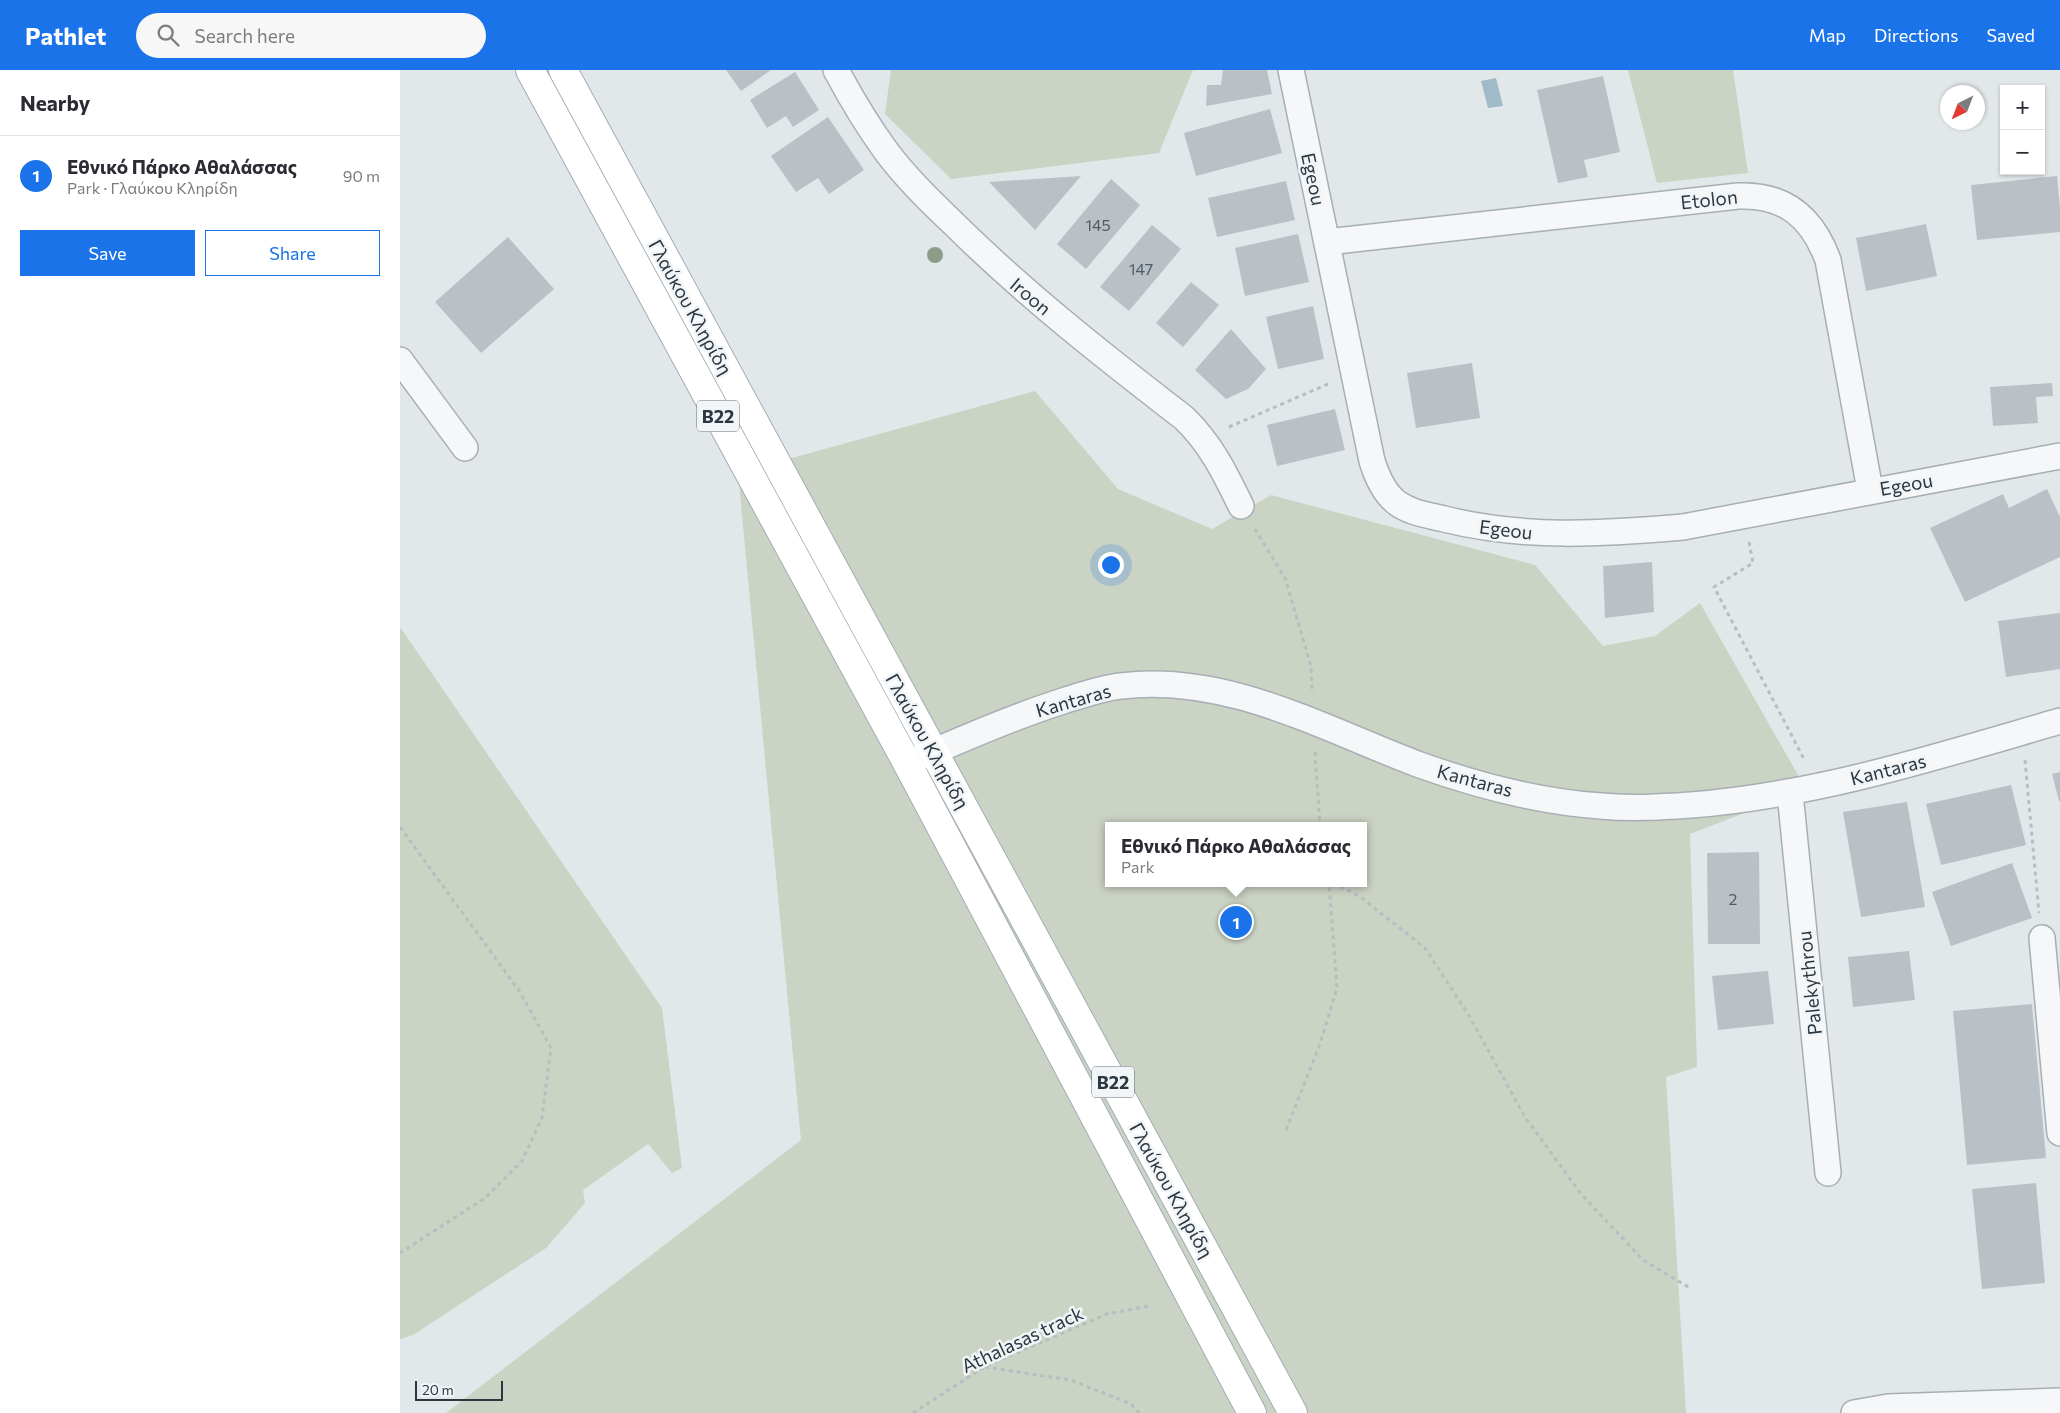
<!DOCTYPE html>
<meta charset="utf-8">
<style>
body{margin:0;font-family:Commissioner,sans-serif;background:#f7f7f7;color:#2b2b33}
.controls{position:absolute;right:15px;top:15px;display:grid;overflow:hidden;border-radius:0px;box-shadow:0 1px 4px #0004}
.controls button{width:45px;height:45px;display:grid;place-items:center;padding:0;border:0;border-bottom:1px solid #e1e1e2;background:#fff;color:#2b2b33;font:25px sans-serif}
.compass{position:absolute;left:1540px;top:15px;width:45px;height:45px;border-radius:50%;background:#fff;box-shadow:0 1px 4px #0004;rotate:222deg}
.scale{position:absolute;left:15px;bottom:12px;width:88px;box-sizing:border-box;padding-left:5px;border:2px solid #2b3741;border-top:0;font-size:14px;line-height:18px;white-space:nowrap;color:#2b3741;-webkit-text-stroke:4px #f2f5f7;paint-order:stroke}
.you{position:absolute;left:710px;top:494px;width:18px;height:18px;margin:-12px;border:4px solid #fff;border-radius:50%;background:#1a73e8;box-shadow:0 0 0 8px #1a73e833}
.badge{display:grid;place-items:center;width:32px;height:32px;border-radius:50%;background:#1a73e8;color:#fff;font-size:16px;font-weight:700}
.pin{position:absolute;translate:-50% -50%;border:2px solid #fff;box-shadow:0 1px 5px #0006}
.popup{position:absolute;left:705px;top:752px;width:262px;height:65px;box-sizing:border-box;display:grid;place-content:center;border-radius:0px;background:#fff;filter:drop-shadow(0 1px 4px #0005);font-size:16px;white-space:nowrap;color:#7c7c81}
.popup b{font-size:19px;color:#2b2b33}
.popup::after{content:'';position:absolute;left:50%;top:100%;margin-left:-10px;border:10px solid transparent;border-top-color:#fff}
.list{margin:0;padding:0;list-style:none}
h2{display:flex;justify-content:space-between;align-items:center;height:65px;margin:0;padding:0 20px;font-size:21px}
h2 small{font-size:16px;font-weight:400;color:#7c7c81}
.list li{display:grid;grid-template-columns:32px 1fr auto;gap:15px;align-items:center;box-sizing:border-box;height:80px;padding:0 20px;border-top:1px solid #e1e1e2}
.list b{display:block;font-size:19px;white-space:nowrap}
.list p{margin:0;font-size:16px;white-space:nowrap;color:#7c7c81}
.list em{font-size:16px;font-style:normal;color:#7c7c81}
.actions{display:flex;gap:10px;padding:15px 20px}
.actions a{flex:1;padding:11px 0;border:1px solid #1a73e8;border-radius:0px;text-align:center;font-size:18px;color:#1a73e8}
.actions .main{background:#1a73e8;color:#fff}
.icon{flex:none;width:28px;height:28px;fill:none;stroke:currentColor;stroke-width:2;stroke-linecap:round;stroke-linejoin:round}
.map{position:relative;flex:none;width:1660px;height:1343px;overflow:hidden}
header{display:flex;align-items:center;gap:30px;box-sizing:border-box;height:70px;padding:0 25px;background:#1a73e8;color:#fff}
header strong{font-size:24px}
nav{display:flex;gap:28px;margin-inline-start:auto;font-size:18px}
.search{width:350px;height:45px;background:#f7f7f7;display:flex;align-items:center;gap:12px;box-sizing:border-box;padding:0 18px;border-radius:28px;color:#7c7c81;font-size:19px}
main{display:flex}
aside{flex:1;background:#fff}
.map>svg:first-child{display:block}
.green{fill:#cbd3c4;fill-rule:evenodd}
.water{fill:#a0bac7}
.building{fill:#bac1c6}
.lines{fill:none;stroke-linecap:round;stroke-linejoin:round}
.street-casing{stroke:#a7afb4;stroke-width:28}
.primary-casing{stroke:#a2adb5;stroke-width:30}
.path{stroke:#b8bdc1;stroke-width:3;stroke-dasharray:4 4;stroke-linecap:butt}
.street{stroke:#f5f7f8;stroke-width:25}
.primary{stroke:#fff;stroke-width:28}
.tree{fill:#8d9b89}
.labels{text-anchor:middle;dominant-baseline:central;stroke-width:5;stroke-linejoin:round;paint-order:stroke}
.number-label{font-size:16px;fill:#4f5a62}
.shield{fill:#f2f5f7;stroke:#677078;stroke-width:1}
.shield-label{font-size:18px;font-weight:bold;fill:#2b3741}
.street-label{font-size:19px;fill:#2b3741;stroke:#f2f5f7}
</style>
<header>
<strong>Pathlet</strong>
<div class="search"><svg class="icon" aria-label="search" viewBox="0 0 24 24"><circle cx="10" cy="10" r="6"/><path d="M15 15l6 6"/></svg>Search here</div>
<nav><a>Map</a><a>Directions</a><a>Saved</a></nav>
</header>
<main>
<aside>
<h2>Nearby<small></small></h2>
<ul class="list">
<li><span class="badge">1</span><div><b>Εθνικό Πάρκο Αθαλάσσας</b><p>Park · Γλαύκου Κληρίδη</p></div><em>90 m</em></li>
</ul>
<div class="actions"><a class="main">Save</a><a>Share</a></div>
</aside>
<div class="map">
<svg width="1660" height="1343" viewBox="0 0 1660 1343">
<rect width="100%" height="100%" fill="#e2e7ea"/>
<g class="green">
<polygon points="491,0 793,0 759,83 551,109 485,44"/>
<polygon points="1228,0 1333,0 1348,103 1257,113"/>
<path d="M635 321 718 419 812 459 871 425 1135 495 1203 576 1255 566 1300 533 1406 719 1290 764 1297 997 1266 1007 1286 1343H46L401 1070 338 403ZM708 756H964V813H708Z"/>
<polygon points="0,557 262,938 282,1098 272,1103 248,1074 183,1120 185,1133 146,1178 13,1265 0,1269"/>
</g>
<polygon class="water" points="1096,8 1103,36 1088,38 1081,11"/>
<g class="building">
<polygon points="326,0 371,0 341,21"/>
<polygon points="823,0 867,0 872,24 806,36 807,15 821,15"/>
<polygon points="395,2 419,40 393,57 386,46 367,58 350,30"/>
<polygon points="1203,6 1220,82 1184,90 1188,107 1158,113 1137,20"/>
<polygon points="870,39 882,83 796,106 784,63"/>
<polygon points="428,47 464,100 429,124 418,108 396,122 371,86"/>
<polygon points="681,106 635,160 589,112"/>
<polygon points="1657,106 1660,138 1660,162 1577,170 1571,115"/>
<polygon points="711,109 740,135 686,199 657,174"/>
<polygon points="886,111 895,150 817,167 808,128"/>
<polygon points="1526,154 1537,206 1466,221 1456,168"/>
<polygon points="752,155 781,179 729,241 700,217"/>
<polygon points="898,164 909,212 845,226 835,178"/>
<polygon points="108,167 154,219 81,283 35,232"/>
<polygon points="791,212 819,235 783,277 756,253"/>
<polygon points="913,236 924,289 878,299 866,247"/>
<polygon points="831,259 866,299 848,319 826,329 795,300"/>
<polygon points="1072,293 1080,348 1016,358 1007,303"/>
<polygon points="1652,313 1653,326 1636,327 1638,353 1593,356 1590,317"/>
<polygon points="935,339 945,380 877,396 867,355"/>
<polygon points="1647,419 1660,447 1660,487 1565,532 1530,458 1603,424 1609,438"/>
<polygon points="1252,492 1254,542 1205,548 1203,496"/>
<polygon points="1660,543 1660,599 1606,607 1598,551"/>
<polygon points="1660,702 1660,731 1659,731 1652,704"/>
<polygon points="1611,715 1626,775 1541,795 1526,734"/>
<polygon points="1507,732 1525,837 1461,847 1443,742"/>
<polygon points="1359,782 1360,874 1308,874 1307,783"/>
<polygon points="1612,793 1632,848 1551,876 1532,822"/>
<polygon points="1509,881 1515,930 1453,937 1448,887"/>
<polygon points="1368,901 1374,954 1318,960 1312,906"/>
<polygon points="1632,934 1646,1088 1567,1095 1553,941"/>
<polygon points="1636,1113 1645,1213 1582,1219 1572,1119"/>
</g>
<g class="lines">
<defs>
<g id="street">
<path d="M436 0C451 28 467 55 486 81 506 108 531 132 555 155 627 226 705 287 784 348 811 374 825 403 841 436"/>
<path d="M891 0 972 391C977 407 984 423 997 433 1011 443 1028 445 1044 449 1126 469 1200 464 1283 457L1660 386"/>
<path d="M927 172 1338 126C1385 124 1412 147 1428 190L1470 420"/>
<polyline points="0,290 65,378"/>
<path d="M507 693C558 671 610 648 663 631 682 625 702 618 721 616 827 603 924 659 1020 695 1076 715 1142 732 1201 736 1231 739 1261 737 1291 735 1418 725 1539 686 1660 651"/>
<polyline points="1390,723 1428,1103"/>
<polyline points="1642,868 1660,1063"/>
<polyline points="1454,1343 1488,1337 1660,1331"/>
</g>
<g id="primary">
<polyline points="130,0 507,693 852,1343"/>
<polyline points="163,0 893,1343"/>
</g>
</defs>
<use href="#street" class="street-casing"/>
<use href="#primary" class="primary-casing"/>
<g class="path">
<polyline points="829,357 928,314"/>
<polyline points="855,459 885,508 911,596 912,623"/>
<polyline points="1349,472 1353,493 1314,517 1405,691"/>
<polyline points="915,682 920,756"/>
<polyline points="1625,690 1639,843"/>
<polyline points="0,757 120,922 151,978 142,1048 122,1091 85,1128 0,1183"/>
<polyline points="933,813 959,826 1025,878 1068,944 1125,1047 1181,1124 1243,1190 1290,1218"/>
<polyline points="886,1060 920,974 937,918 929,813"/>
<polyline points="585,1297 671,1310 731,1334 739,1343"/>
<polyline points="513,1343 584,1297 707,1244 749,1236"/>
</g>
<use href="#street" class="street"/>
<use href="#primary" class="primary"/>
</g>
<circle class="tree" cx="535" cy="185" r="8"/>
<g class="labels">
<g class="number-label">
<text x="698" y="154">145</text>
<text x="741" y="198">147</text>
<text x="1333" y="828">2</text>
</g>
<g class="shield">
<rect x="297" y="330.5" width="42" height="31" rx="4"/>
<rect x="692" y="996.5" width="42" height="31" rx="4"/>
</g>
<g class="shield-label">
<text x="318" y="346">B22</text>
<text x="713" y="1012">B22</text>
</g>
<g class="street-label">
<text transform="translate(914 109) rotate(78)">Egeou</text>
<text transform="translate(1309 129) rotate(-6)">Etolon</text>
<text transform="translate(631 226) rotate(40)">Iroon</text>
<text transform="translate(291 237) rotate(61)">Γλαύκου Κληρίδη</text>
<text transform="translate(1506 414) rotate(-10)">Egeou</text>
<text transform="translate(1106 459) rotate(7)">Egeou</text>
<text transform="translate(673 630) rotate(-16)">Kantaras</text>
<text transform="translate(528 671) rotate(61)">Γλαύκου Κληρίδη</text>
<text transform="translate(1488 699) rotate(-14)">Kantaras</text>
<text transform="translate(1075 710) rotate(15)">Kantaras</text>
<text transform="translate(1409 913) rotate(-96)">Palekythrou</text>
<text transform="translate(772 1120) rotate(61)">Γλαύκου Κληρίδη</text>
<text transform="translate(622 1269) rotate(-25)">Athalasas track</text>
</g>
</g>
</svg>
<div class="controls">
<button>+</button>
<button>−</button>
</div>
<svg class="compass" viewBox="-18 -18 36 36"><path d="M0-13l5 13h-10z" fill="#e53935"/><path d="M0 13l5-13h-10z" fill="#7c7c81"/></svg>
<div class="scale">20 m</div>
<div class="you"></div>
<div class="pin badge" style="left:836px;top:852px">1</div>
<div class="popup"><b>Εθνικό Πάρκο Αθαλάσσας</b>Park</div>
</div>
</main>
